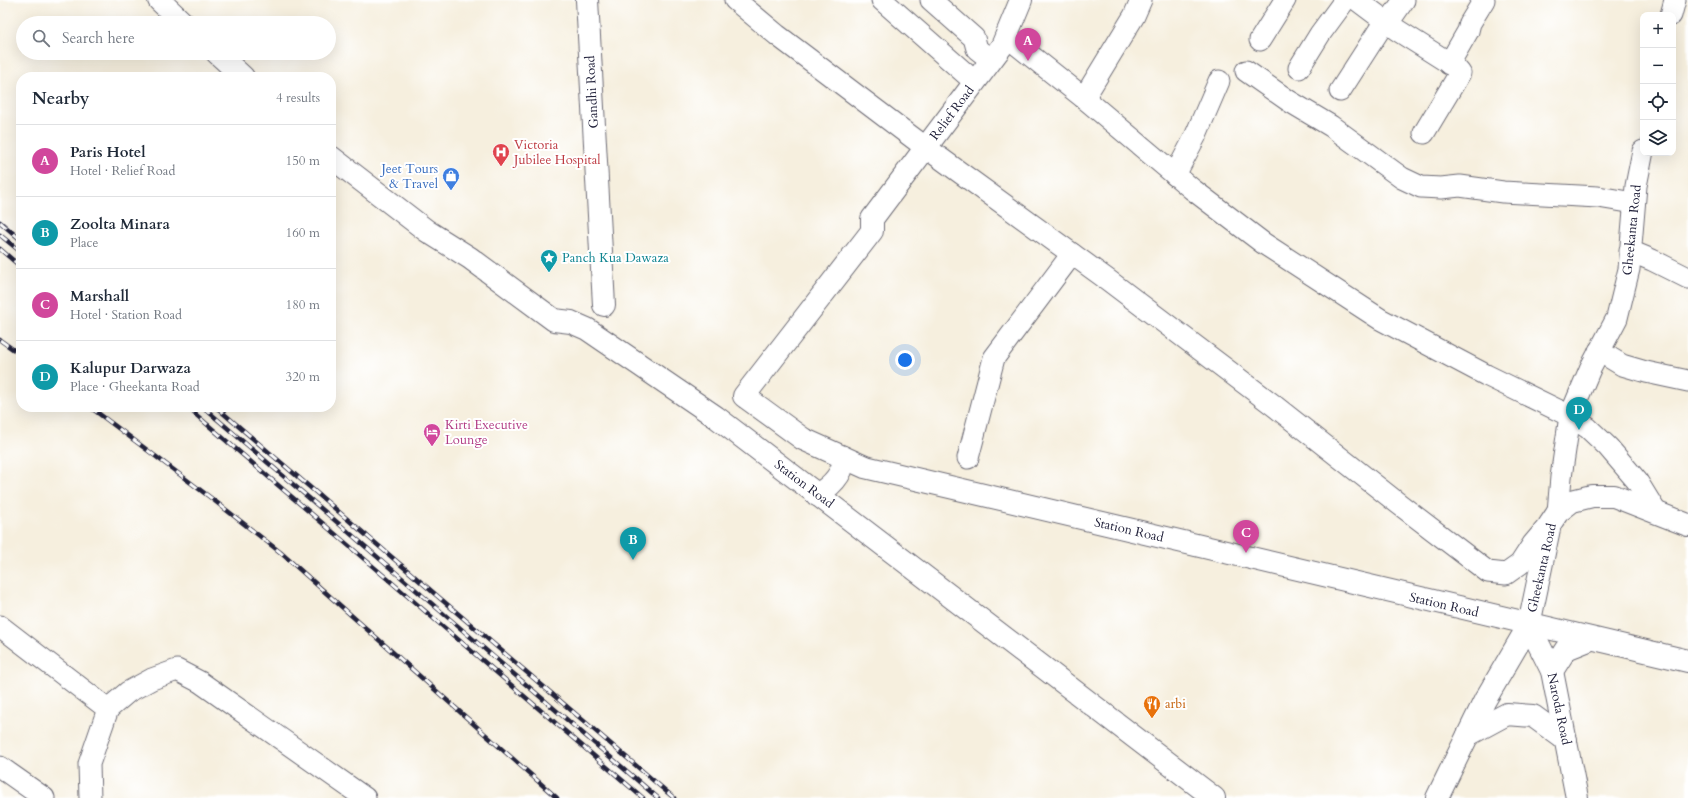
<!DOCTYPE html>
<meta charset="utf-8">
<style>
body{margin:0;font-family:Cardo,serif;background:#f2f2f3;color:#1f2937}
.controls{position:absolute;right:12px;top:12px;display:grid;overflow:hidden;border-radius:8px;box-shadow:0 4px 16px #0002}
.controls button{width:36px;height:36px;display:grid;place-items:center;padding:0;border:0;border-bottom:1px solid #e0e1e3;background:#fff;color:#1f2937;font:20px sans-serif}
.you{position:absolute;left:905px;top:360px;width:14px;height:14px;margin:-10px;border:3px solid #fff;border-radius:50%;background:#1a73e8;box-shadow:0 0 0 6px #1a73e833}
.badge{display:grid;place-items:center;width:26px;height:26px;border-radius:50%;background:#c8321e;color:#fff;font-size:13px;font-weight:700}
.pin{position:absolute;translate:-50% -33px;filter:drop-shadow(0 1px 2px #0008)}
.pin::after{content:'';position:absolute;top:21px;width:14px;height:12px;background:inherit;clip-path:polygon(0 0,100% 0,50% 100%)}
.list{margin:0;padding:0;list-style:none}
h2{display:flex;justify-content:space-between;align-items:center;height:52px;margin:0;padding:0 16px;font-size:17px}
h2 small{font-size:13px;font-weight:400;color:#747a83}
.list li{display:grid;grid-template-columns:26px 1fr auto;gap:12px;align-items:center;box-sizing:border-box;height:72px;padding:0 16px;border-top:1px solid #e0e1e3}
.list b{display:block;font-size:15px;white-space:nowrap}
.list p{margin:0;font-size:13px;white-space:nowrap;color:#747a83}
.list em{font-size:13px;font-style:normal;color:#747a83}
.icon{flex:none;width:22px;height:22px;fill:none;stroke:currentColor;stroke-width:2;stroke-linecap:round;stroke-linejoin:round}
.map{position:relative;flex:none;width:1688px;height:798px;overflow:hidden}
.search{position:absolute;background:#fff;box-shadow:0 4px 16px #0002;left:16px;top:16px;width:320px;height:44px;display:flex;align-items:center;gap:10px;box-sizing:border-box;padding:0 14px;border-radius:22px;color:#747a83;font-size:15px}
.panel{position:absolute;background:#fff;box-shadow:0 4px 16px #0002;left:16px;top:72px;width:320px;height:340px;border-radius:16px}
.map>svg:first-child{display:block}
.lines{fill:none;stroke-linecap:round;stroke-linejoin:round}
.minor-casing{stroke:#6c6a74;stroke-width:23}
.major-casing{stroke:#6c6a74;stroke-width:24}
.minor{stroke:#fff;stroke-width:21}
.major{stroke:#fff;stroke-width:22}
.rail-casing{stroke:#22223b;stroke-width:4.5}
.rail{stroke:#fff;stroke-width:3;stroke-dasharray:9;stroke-linecap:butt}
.labels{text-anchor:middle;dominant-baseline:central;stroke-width:4;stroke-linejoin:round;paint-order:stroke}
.street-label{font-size:13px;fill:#22223b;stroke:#fff}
.health-label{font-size:13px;fill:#be3a42;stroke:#fff;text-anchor:start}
.shop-label{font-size:13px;fill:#366cbe;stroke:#fff;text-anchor:end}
.culture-label{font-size:13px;fill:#0d838f;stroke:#fff;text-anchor:start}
.hotel-label{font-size:13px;fill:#b23c85;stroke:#fff;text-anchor:start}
.food-label{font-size:13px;fill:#c56008;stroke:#fff;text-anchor:start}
</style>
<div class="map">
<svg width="1688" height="798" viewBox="0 0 1688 798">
<rect width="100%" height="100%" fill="#fff"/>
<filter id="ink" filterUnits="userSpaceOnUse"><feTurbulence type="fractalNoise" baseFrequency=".025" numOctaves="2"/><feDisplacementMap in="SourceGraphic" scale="8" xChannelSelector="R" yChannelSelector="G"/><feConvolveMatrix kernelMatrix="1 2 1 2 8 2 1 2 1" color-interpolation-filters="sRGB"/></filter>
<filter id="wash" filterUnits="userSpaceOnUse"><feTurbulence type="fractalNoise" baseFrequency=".012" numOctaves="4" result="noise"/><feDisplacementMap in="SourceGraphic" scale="16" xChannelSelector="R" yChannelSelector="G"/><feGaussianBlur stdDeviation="0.9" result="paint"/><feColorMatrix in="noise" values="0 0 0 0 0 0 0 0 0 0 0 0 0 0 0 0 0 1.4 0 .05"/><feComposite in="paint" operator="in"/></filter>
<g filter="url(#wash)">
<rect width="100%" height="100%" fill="#f6efde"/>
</g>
<g filter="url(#ink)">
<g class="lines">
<defs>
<g id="minor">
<polyline points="735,0 777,35 925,147 1108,280 1272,404 1399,504 1488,572 1506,574 1520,564 1533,544 1550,524"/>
<polyline points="882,0 975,82"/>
<polyline points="931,0 974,38 977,49 991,60"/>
<polyline points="1357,0 1397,30 1454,66 1460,73 1424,133"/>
<polyline points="1671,15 1675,0"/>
<polyline points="1388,23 1404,0"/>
<polyline points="1006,36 1084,98 1192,189 1263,243 1380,319 1486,375 1570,416 1588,428 1608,447 1637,481 1656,512"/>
<polyline points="1260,40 1285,0"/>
<polyline points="1449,64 1468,31 1470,23 1484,0"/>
<polyline points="1299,68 1320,34 1345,0"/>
<polyline points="1246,71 1289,101 1331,126 1402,178 1421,187 1441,188 1460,186 1503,192 1598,197 1634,203"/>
<polyline points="1340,91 1385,21"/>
<polyline points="1084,98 1134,16 1141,0"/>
<polyline points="1175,175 1195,137 1219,81"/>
<polyline points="1630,251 1652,260 1688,278"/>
<polyline points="1599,351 1622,365 1646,372 1688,381"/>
<polyline points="968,458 994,358 1072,254"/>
<polyline points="1558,512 1561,477 1570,416 1590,369 1617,318 1629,269 1636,186 1643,151"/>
<polyline points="0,626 108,709 89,764 90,798"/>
<polyline points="108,709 128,692 152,679 177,670 200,682 365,798"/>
<polyline points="0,767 44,798"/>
</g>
<g id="major">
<polyline points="159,0 183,23"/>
<polyline points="587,0 604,305"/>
<polyline points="1021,0 1002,46 872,219 872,231 744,396 803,439 865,467 1688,661"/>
<polyline points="217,53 243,77"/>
<polyline points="331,157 427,231 470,258 554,320 571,322 587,329 716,417 1214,798"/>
<path d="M817 495C831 486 845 474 843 457"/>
<polyline points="1529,625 1552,671 1577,798"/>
<polyline points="1552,671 1566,649 1591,639"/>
<polyline points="1468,735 1507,714 1533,716 1566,740"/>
<polyline points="1437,798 1485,700 1529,625 1550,524 1558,512 1572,501 1592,496 1614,496 1688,525"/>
</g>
</defs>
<use href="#minor" class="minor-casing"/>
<use href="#major" class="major-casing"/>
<use href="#minor" class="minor"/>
<use href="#major" class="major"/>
<defs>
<g id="rail">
<polyline points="0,222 21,240"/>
<polyline points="0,235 21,252"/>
<polyline points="0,249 21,267"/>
<polyline points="0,340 21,355"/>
<polyline points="90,407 211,498 280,552 557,798"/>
<polyline points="187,407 643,798"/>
<polyline points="203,407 658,798"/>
<polyline points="216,407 674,798"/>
</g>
</defs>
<use href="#rail" class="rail-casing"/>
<use href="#rail" class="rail"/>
</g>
</g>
<defs>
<symbol id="hospital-pin" viewBox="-11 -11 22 30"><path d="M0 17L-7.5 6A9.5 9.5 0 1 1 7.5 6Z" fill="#e0444e" stroke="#fff"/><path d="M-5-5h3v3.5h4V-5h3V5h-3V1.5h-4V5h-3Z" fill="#fff"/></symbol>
<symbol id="shop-pin" viewBox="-11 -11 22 30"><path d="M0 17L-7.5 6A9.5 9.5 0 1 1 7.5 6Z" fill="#3f7fe0" stroke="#fff"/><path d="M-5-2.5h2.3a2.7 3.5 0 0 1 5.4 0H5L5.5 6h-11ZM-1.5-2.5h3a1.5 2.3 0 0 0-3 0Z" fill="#fff"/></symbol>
<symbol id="sight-pin" viewBox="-11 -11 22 30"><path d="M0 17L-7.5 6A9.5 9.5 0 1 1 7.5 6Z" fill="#0f9aa8" stroke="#fff"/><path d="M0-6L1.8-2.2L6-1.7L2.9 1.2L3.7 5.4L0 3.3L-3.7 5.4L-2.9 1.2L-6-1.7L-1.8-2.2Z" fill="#fff"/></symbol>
<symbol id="hotel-pin" viewBox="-11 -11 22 30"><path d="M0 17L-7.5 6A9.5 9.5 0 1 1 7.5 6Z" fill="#d1479c" stroke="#fff"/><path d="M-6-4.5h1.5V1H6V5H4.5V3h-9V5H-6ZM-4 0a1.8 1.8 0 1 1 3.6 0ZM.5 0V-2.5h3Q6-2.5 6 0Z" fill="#fff"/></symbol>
<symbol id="restaurant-pin" viewBox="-11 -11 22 30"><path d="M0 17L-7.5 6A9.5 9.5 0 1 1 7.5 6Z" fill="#e8710a" stroke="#fff"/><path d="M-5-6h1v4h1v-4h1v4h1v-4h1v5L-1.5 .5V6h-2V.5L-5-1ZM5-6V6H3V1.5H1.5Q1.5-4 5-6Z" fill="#fff"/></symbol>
</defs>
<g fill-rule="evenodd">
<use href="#hospital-pin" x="491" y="142" width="20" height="27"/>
<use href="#shop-pin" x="441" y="166" width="20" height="27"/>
<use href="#sight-pin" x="539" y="248" width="20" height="27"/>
<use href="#hotel-pin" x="422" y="422" width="20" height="27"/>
<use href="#restaurant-pin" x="1142" y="694" width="20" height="27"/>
</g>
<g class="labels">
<g class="street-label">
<text transform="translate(592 92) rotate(-93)">Gandhi Road</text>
<text transform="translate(952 113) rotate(-53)">Relief Road</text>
<text transform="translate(1632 230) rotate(-84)">Gheekanta Road</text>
<text transform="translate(804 484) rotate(37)">Station Road</text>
<text transform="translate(1129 530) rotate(13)">Station Road</text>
<text transform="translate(1542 568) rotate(-77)">Gheekanta Road</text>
<text transform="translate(1444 605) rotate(13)">Station Road</text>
<text transform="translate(1559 709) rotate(78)">Naroda Road</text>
</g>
<g class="health-label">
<text x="514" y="145">Victoria<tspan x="514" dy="15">Jubilee Hospital</tspan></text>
</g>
<g class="shop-label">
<text x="438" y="169">Jeet Tours<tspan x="438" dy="15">&amp; Travel</tspan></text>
</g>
<g class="culture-label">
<text x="562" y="258">Panch Kua Dawaza</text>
</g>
<g class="hotel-label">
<text x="445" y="425">Kirti Executive<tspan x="445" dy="15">Lounge</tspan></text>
</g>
<g class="food-label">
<text x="1165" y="704">arbi</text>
</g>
</g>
</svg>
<div class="controls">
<button>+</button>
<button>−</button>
<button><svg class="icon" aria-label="locate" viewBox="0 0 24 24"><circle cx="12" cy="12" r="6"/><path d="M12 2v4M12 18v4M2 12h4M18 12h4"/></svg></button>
<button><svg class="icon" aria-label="layers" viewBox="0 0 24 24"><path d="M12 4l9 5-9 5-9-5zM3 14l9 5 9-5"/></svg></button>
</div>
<div class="you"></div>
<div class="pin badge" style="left:1028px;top:61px;background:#d1479c">A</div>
<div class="pin badge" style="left:633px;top:560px;background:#0f9aa8">B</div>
<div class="pin badge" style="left:1246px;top:553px;background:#d1479c">C</div>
<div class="pin badge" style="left:1579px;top:430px;background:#0f9aa8">D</div>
<div class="search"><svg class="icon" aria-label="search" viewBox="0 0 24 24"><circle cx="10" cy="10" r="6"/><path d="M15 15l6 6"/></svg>Search here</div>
<section class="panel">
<h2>Nearby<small>4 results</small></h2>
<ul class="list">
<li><span class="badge" style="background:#d1479c">A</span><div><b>Paris Hotel</b><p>Hotel · Relief Road</p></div><em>150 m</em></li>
<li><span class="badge" style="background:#0f9aa8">B</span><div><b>Zoolta Minara</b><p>Place</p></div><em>160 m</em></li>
<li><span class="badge" style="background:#d1479c">C</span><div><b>Marshall</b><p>Hotel · Station Road</p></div><em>180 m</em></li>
<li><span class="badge" style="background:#0f9aa8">D</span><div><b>Kalupur Darwaza</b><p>Place · Gheekanta Road</p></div><em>320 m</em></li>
</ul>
</section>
</div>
